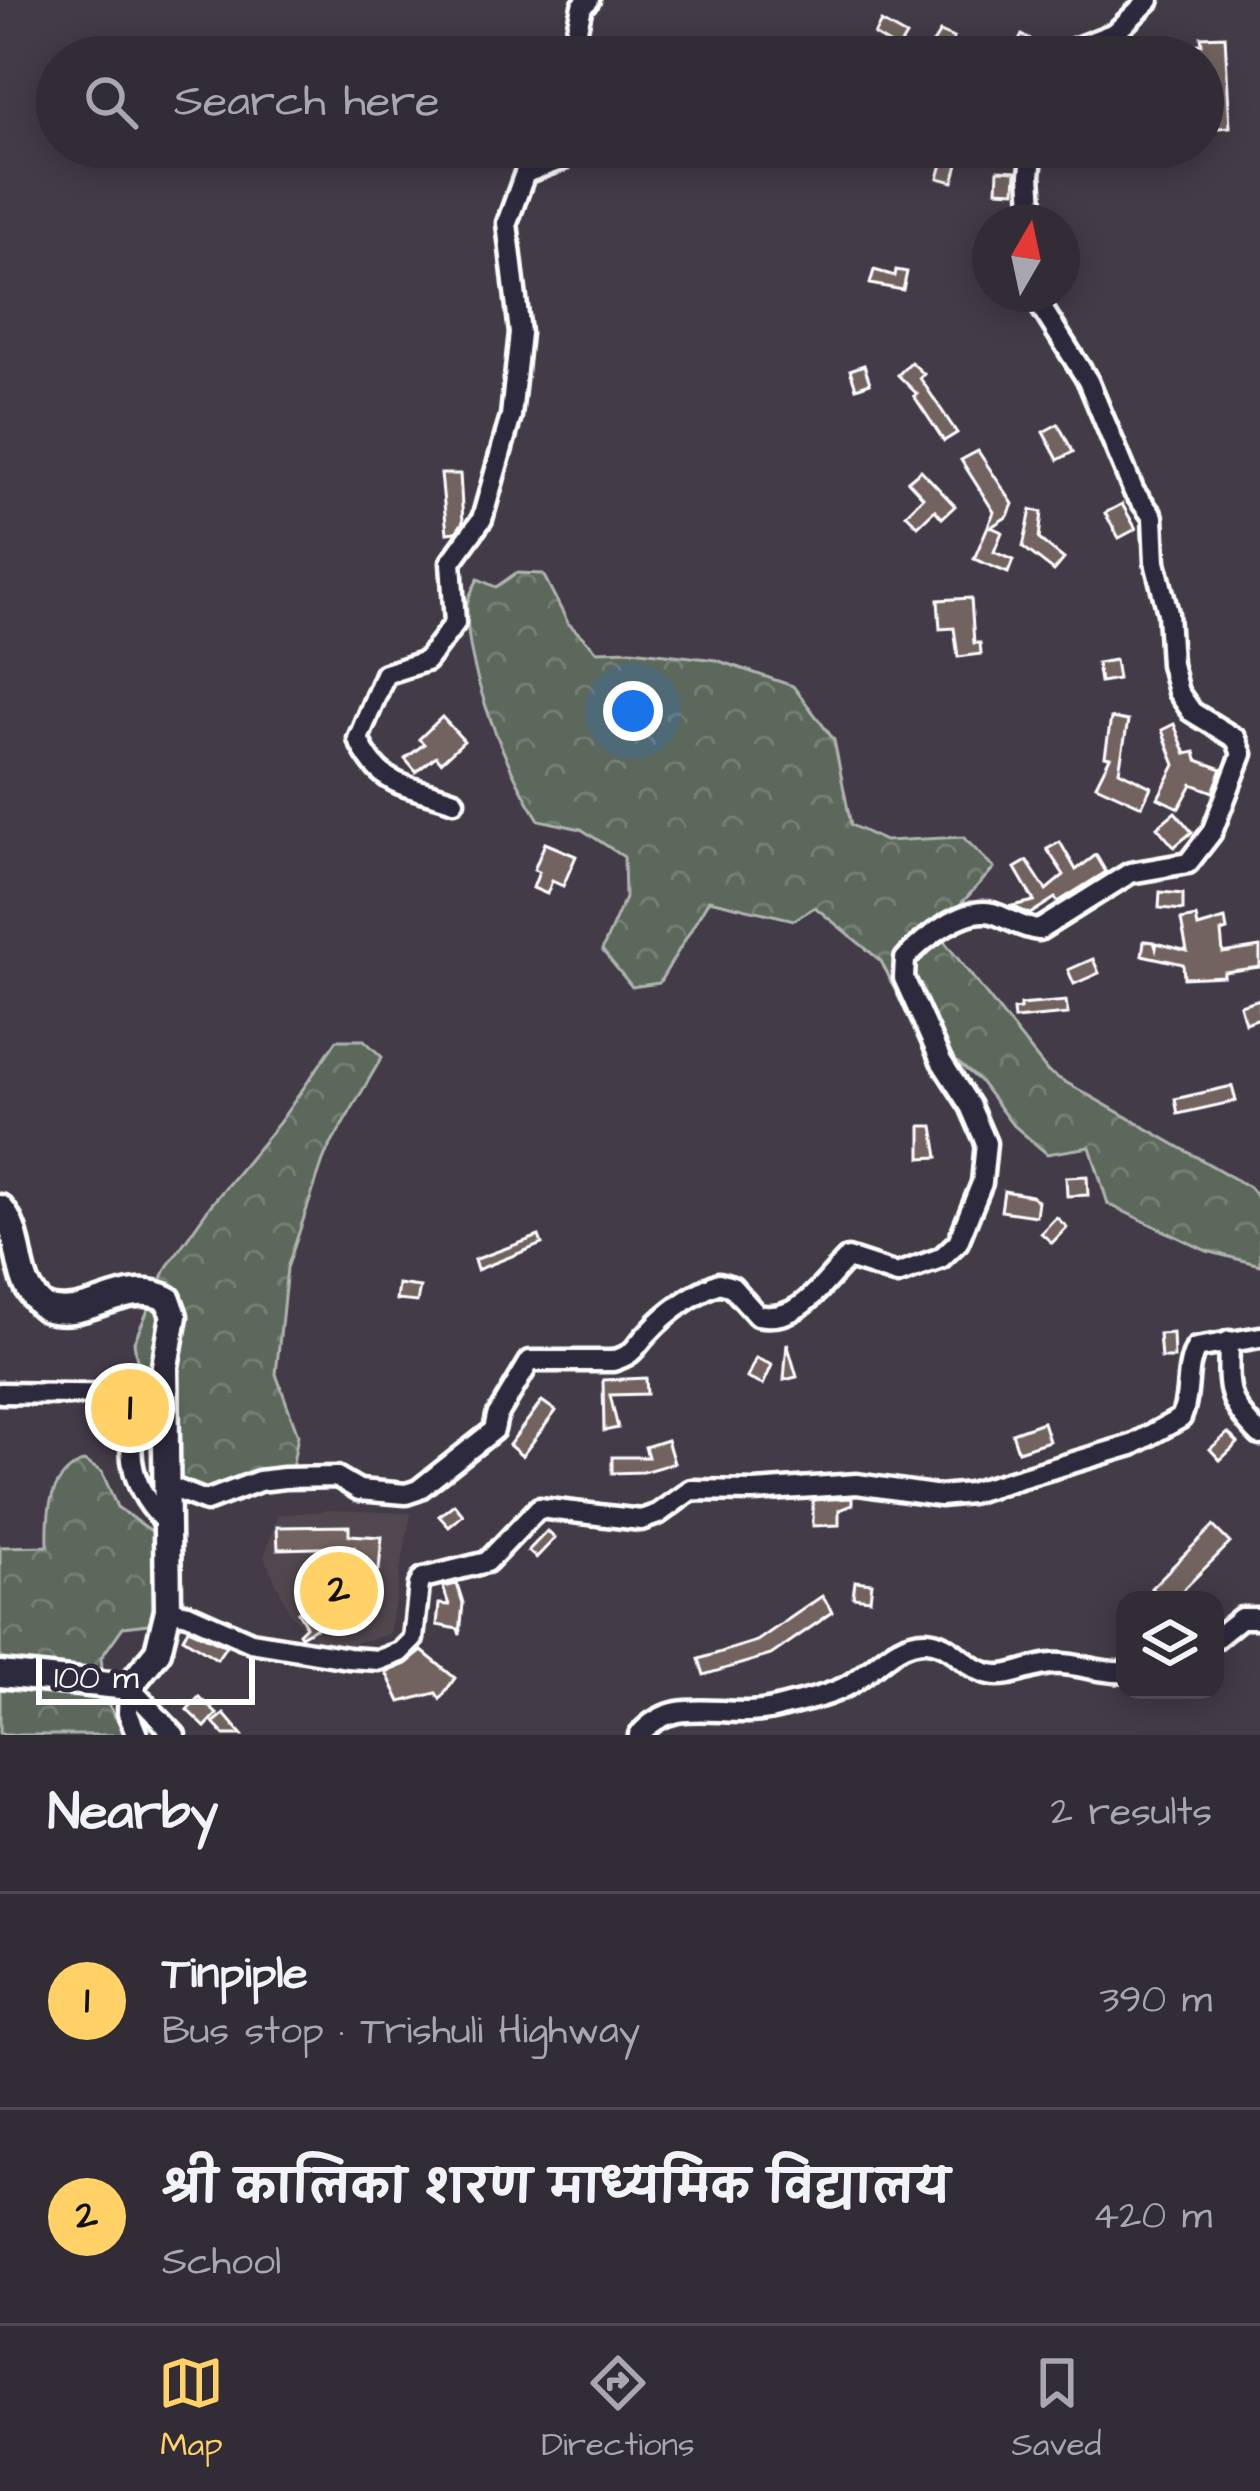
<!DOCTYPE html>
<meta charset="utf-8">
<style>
body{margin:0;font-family:"Architects Daughter","Playpen Sans Deva",sans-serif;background:#3d3842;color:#f1f3f6}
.controls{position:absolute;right:36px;bottom:36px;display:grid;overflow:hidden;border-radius:24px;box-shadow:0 6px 30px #0003}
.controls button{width:108px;height:108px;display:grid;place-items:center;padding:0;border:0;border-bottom:3px solid #4d4851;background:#322c36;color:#f1f3f6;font:60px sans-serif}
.compass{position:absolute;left:972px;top:204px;width:108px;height:108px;border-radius:50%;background:#322c36;box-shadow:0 6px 30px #0003;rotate:9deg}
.scale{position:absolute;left:36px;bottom:30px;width:219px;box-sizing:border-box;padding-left:12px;border:6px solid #fff;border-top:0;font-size:33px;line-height:42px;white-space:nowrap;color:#fff;-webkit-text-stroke:9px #2f2a3d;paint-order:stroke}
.you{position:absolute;left:633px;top:711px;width:42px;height:42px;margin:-30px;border:9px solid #fff;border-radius:50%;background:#1a73e8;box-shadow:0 0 0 18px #1a73e833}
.badge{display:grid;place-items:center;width:78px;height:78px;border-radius:50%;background:#ffd166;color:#111;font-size:39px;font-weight:700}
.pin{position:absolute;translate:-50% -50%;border:6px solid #fff;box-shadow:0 3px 12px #0006}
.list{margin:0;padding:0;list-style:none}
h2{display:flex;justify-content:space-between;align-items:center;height:156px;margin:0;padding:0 48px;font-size:51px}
h2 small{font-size:39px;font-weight:400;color:#a8a7ad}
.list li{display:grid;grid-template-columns:78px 1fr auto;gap:36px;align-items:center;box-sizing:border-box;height:216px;padding:0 48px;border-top:3px solid #4d4851}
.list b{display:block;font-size:45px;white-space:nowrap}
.list p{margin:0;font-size:39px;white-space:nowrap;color:#a8a7ad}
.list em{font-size:39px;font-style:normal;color:#a8a7ad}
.icon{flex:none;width:66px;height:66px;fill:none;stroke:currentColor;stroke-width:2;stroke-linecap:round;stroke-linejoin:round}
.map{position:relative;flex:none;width:1260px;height:1735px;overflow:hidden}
.search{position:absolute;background:#322c36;box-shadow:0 6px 30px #0003;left:36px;right:36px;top:36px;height:132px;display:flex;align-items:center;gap:30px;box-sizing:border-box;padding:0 42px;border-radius:66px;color:#a8a7ad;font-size:45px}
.sheet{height:588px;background:#322c36}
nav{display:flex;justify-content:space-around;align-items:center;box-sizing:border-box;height:168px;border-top:3px solid #4d4851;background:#322c36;font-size:33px;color:#a8a7ad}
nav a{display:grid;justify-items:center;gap:6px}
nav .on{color:#ffd166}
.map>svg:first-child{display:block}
.built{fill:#51474f}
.forest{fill:url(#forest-crowns);stroke:#aeb4ae;stroke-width:3}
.building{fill:#726460;stroke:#fff;stroke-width:3}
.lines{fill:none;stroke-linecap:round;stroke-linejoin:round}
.minor-casing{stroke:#fff;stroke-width:27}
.major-casing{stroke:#fff;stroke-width:33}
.minor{stroke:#2f2a3d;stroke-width:18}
.major{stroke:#2f2a3d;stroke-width:24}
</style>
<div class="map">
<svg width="1260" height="1735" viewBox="0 0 1260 1735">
<defs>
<pattern id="forest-crowns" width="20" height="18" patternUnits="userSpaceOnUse" patternTransform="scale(3)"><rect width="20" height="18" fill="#5c685c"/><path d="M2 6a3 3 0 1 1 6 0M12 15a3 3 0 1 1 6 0" fill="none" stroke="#747f74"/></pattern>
</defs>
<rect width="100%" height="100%" fill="#433b48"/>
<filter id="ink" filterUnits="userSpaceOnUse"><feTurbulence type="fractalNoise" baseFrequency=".00833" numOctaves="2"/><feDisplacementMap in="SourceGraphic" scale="24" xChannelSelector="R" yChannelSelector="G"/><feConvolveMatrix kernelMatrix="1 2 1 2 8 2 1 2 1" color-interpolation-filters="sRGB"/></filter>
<g filter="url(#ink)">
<polygon class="built" points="331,1510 411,1513 389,1634 347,1645 314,1639 291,1615 264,1557 278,1515"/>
<g class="forest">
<path d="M516 573 543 574 568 623 597 651 632 650 716 660 793 686 834 740 851 825 885 841 963 837 994 868 957 908 939 935 1048 1072 1249 1187 1260 1200V1265L1207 1251 1108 1204 1090 1147 1047 1154 1011 1123 979 1080 912 1025 881 961 815 907 794 920 709 900 659 983 632 987 602 950 625 898 624 857 581 829 539 820C505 765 465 671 467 605 468 596 474 587 478 579L496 587Z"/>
<polygon points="337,1040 364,1040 382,1057 325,1155 287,1268 276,1374 298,1435 290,1480 206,1512 175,1502 154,1469 134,1342 167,1267 211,1205 279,1123"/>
<path d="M84 1461 102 1472 117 1507 163 1539 173 1577 148 1624 123 1627 101 1658 106 1700 126 1735H4L0 1733V1547L48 1546C47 1511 48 1477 84 1461Z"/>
</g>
<g class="building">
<polygon points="881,22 906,36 898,49 874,35"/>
<polygon points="940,32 954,38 946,57 924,57"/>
<polygon points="1022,35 1039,44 1031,57 1010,57"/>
<polygon points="1225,36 1230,127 1207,129 1203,57 1177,57 1176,46 1202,44 1201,37"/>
<polygon points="947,147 960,147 961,154 953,182 938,178"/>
<polygon points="998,170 1016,171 1015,191 997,190"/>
<polygon points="874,270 895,276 896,270 907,272 903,290 870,284"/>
<polygon points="911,362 924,374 920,378 957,433 944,441 914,396 917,394 898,375"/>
<polygon points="864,365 870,383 856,388 850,370"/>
<polygon points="1058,424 1073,452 1058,460 1043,432"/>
<polygon points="978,451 1013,504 1008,516 991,527 1002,532 994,552 1013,560 1008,573 974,559 994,512 961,460"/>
<polygon points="921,470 955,506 942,518 935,510 918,526 906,514 923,497 908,481"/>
<polygon points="441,474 460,474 463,522 456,532 447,533"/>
<polygon points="1122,504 1136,529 1119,538 1105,513"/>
<polygon points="1031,510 1042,512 1039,539 1064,559 1054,571 1023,547"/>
<polygon points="971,598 974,643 980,643 981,654 958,657 954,628 940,629 938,600"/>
<polygon points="1115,660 1118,679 1100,682 1097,663"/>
<polygon points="442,717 464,741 441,762 436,756 416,772 405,759 424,744 419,739"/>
<polygon points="1111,718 1128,721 1119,771 1151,787 1142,806 1096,785 1110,757 1105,756"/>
<polygon points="1174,724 1186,754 1195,752 1197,760 1222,769 1213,792 1192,784 1179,808 1158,798 1175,765 1162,730"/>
<polygon points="1175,812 1192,832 1174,847 1157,827"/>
<polygon points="1060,842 1076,870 1096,855 1106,872 1058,902 1055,898 1030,914 1012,906 1034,901 1015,868 1027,861 1046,890 1064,875 1047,849"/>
<polygon points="545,843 576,856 563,886 552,881 547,894 533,888 539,872 534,870"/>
<polygon points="1160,892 1183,894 1183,910 1159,908"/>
<polygon points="1196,917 1198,927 1225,919 1227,930 1221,932 1223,953 1260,947 1260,967 1224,972 1224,976 1184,978 1183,964 1142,955 1144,941 1154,942 1156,948 1157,943 1187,951 1181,920"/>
<polygon points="1093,959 1099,973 1074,984 1068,970"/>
<polygon points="1260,999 1260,1018 1245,1023 1240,1005"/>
<polygon points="1066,1001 1068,1014 1014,1019 1013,1010 1020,1009 1020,1005"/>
<polygon points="1232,1086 1236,1101 1178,1114 1175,1099"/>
<polygon points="921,1126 933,1126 938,1157 921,1158"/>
<polygon points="1087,1176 1088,1195 1067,1196 1066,1177"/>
<polygon points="1004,1191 1032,1196 1038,1201 1036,1216 1001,1211"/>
<polygon points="1056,1217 1067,1227 1052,1243 1041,1233"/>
<polygon points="539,1236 542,1244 477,1270 474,1260"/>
<polygon points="398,1284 420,1287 417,1302 396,1300"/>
<polygon points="1173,1333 1174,1358 1161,1358 1159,1334"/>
<polygon points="787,1343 797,1377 784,1380"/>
<polygon points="756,1358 772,1365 763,1385 747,1378"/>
<polygon points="646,1378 647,1394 610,1395 618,1428 604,1431 603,1380"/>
<polygon points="542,1401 556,1411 522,1456 509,1445"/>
<polygon points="1043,1422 1049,1441 1018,1451 1012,1433"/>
<polygon points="1228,1433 1238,1443 1220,1460 1210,1449"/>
<polygon points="667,1440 674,1463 643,1472 612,1473 612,1457 648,1457 645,1447"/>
<polygon points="852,1498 852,1505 839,1510 839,1525 813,1526 813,1500"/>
<polygon points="454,1504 463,1515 449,1527 439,1516"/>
<polygon points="349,1526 349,1535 382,1537 379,1570 333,1618 301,1636 299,1633 306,1626 298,1612 312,1604 318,1614 352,1579 354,1547 278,1549 277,1527"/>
<polygon points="1213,1526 1230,1543 1173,1600 1163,1600 1151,1588"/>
<polygon points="547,1531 555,1538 536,1558 528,1551"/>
<polygon points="855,1581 872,1583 870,1599 853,1597"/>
<polygon points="457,1584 463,1603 460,1635 458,1629 437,1625 439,1604 449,1605 443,1587"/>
<polygon points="822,1596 833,1612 771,1655 704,1675 699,1659 757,1641"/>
<polygon points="188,1629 226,1646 217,1659 183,1638"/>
<polygon points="422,1651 455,1678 440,1699 436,1693 400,1702 386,1672 406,1664"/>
<polygon points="199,1697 217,1714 205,1727 187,1710"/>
<polygon points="224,1714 242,1735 224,1735 213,1723"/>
</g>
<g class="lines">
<defs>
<g id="minor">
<polyline points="571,57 582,6 589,0"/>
<polyline points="1053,57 1115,33 1149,0"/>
<polyline points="1033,222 1030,175 1033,147"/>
<path d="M454 801C407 784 382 790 358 739L385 674 426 661 455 623 451 562 482 519 511 416 520 333 507 223 525 173 563 159 570 147"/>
<path d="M1229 1341C1228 1388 1225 1401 1260 1435"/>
<path d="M0 1393 143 1395 145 1406C118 1447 134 1495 169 1525"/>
<path d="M168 1486 206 1501 259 1481 284 1478 337 1477 359 1490 406 1494 418 1490 494 1430 497 1416 530 1361H613C637 1353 633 1348 649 1332 668 1311 693 1294 719 1283L732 1287 757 1315C800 1324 821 1284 848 1258L897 1274 941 1258 958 1242 982 1183 986 1143 970 1106 941 1061 904 978 905 959C923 939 964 906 992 913 1009 918 1020 928 1039 930L1130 873 1188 863 1212 832 1242 754 1236 739 1192 712 1178 692 1171 664 1168 613 1155 562 1153 517 1134 492 1088 381 1033 294"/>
<path d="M168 1610 188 1614 251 1642 348 1658 379 1660 400 1652 413 1639 419 1585 423 1578 487 1562 539 1508 641 1520 658 1514 691 1490 754 1491 857 1484 940 1496 970 1493 1132 1445 1181 1418C1191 1395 1184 1370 1196 1348L1260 1337"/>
<polyline points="1215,1639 1241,1618 1260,1618"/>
<polyline points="129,1687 175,1735"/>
<polyline points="129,1687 128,1713 137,1735"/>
<path d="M639 1735C677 1691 726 1722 777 1708 799 1702 827 1697 847 1686 873 1672 895 1640 926 1641 952 1642 965 1669 990 1674 1009 1679 1032 1665 1052 1664 1076 1662 1100 1674 1125 1672"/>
</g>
<path id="major" d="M0 1208C27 1238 10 1281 45 1308 89 1322 124 1277 168 1299L174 1316 165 1366 168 1610 158 1651 129 1687 0 1674"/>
</defs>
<use href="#minor" class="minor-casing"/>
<use href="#major" class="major-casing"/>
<use href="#minor" class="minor"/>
<use href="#major" class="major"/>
</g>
</g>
</svg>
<div class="controls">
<button><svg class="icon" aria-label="layers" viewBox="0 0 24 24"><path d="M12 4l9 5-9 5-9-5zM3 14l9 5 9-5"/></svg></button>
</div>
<svg class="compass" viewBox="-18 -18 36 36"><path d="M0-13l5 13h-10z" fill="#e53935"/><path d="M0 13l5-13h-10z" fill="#a8a7ad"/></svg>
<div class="scale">100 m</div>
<div class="you"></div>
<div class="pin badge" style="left:130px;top:1408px">1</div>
<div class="pin badge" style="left:339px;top:1591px">2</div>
<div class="search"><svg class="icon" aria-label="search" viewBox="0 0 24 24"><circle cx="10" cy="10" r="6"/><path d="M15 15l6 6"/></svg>Search here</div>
</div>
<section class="sheet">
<h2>Nearby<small>2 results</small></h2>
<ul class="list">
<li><span class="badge">1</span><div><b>Tinpiple</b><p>Bus stop · Trishuli Highway</p></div><em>390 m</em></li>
<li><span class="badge">2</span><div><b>श्री कालिका शरण माध्यमिक विद्यालय</b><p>School</p></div><em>420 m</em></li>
</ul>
</section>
<nav>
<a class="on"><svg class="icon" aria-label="map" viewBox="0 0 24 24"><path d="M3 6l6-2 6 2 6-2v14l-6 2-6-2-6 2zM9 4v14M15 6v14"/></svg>Map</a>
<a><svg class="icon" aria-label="directions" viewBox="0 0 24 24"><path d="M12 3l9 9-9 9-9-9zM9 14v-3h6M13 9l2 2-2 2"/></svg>Directions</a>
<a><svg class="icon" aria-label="saved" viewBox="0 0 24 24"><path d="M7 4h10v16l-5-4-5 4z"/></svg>Saved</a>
</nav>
